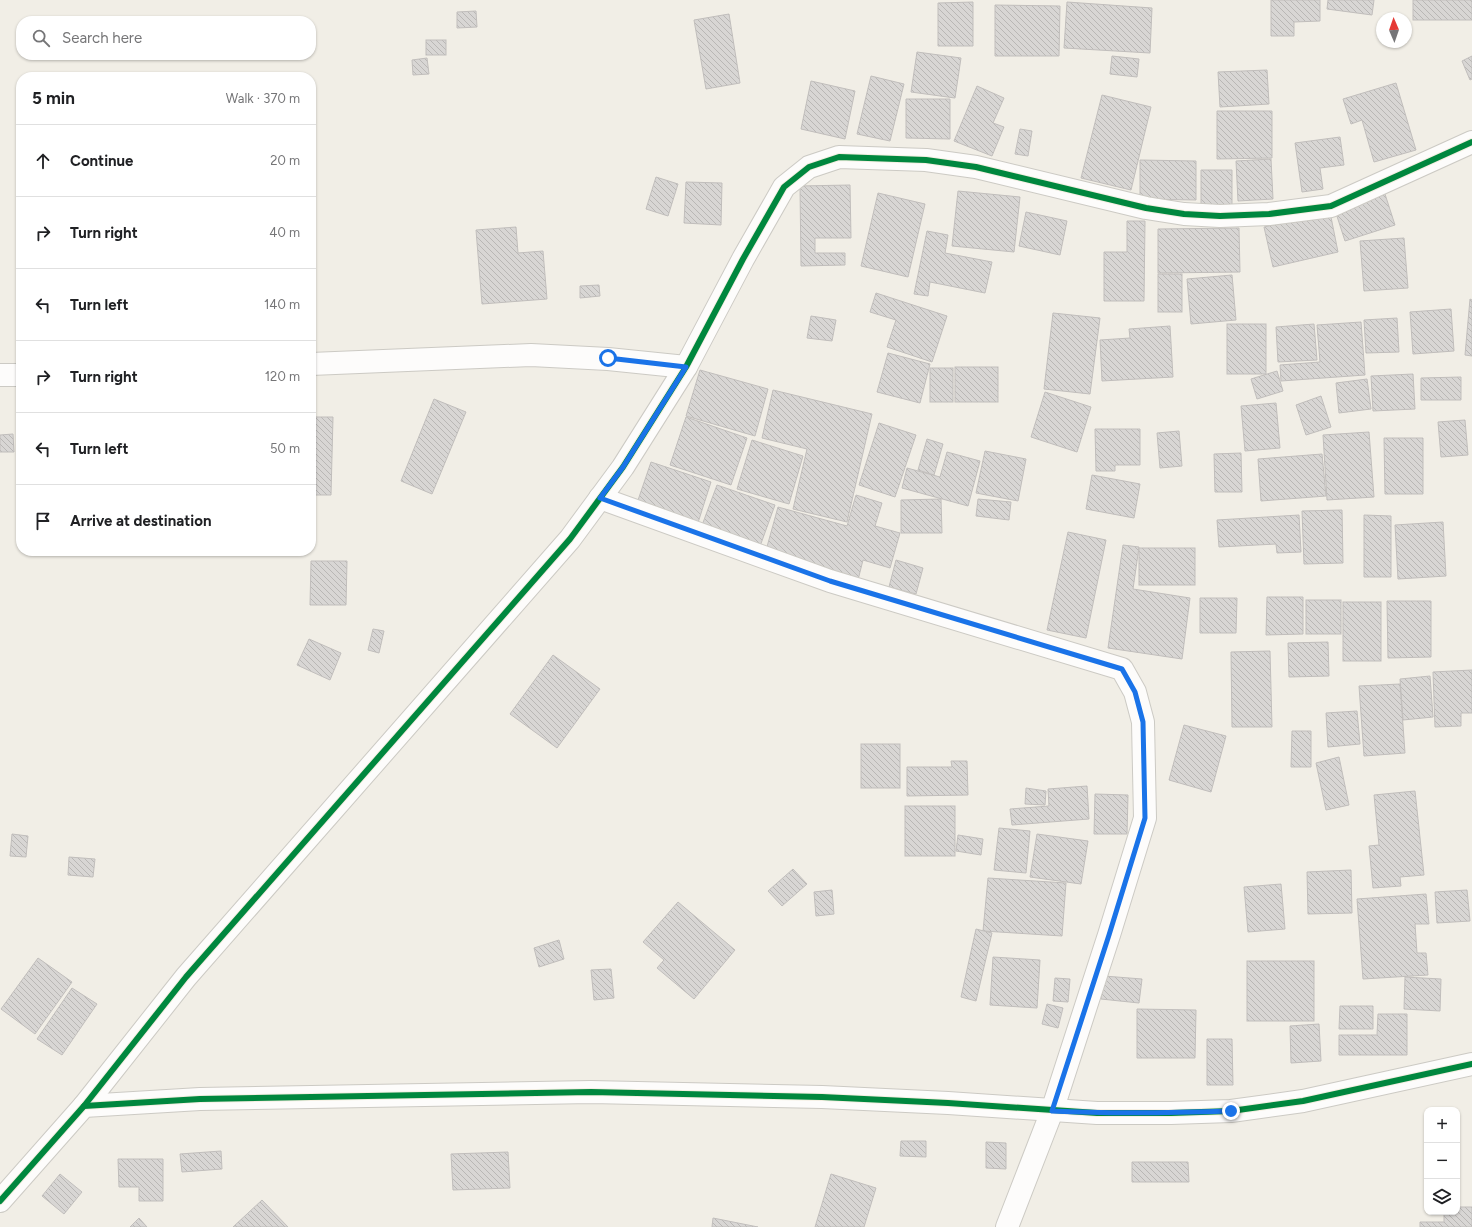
<!DOCTYPE html>
<meta charset="utf-8">
<style>
body{margin:0;font-family:Figtree,sans-serif;background:#f6f6f6;color:#202124}
.controls{position:absolute;right:12px;bottom:12px;display:grid;overflow:hidden;border-radius:8px;box-shadow:0 1px 3px #0004}
.controls button{width:36px;height:36px;display:grid;place-items:center;padding:0;border:0;border-bottom:1px solid #e0e0e0;background:#fff;color:#202124;font:20px sans-serif}
.compass{position:absolute;left:1376px;top:12px;width:36px;height:36px;border-radius:50%;background:#fff;box-shadow:0 1px 3px #0004;rotate:358deg}
.stop{position:absolute;width:12px;height:12px;margin:-9px;border:3px solid #1a73e8;border-radius:50%;background:#fff}
.stop.end{background:#1a73e8;border-color:#fff;box-shadow:0 1px 4px #0008}
.list{margin:0;padding:0;list-style:none}
h2{display:flex;justify-content:space-between;align-items:center;height:52px;margin:0;padding:0 16px;font-size:17px}
h2 small{font-size:13px;font-weight:400;color:#757577}
.list li{display:grid;grid-template-columns:26px 1fr auto;gap:12px;align-items:center;box-sizing:border-box;height:72px;padding:0 16px;border-top:1px solid #e0e0e0}
.list b{display:block;font-size:15px;white-space:nowrap}
.list em{font-size:13px;font-style:normal;color:#757577}
.icon{flex:none;width:22px;height:22px;fill:none;stroke:currentColor;stroke-width:2;stroke-linecap:round;stroke-linejoin:round}
.map{position:relative;flex:none;width:1472px;height:1227px;overflow:hidden}
.search{position:absolute;background:#fff;box-shadow:0 1px 3px #0004;left:16px;top:16px;width:300px;height:44px;display:flex;align-items:center;gap:10px;box-sizing:border-box;padding:0 14px;border-radius:16px;color:#757577;font-size:15px}
.panel{position:absolute;background:#fff;box-shadow:0 1px 3px #0004;left:16px;top:72px;width:300px;height:484px;border-radius:16px}
.map>svg:first-child{display:block}
.building{fill:url(#building-back-hatch);stroke:#c1bebc}
.lines{fill:none;stroke-linecap:round;stroke-linejoin:round}
.minor-casing{stroke:#cccac4;stroke-width:24}
.tertiary-casing{stroke:#cccac4;stroke-width:24}
.minor{stroke:#fdfcfb;stroke-width:22}
.tertiary{stroke:#fdfcfb;stroke-width:22}
.cycleway-casing{stroke:#f5efe2;stroke-width:8}
.cycleway{stroke:#00873e;stroke-width:6}
.route{stroke:#1a73e8;stroke-width:5}
</style>
<div class="map">
<svg width="1472" height="1227" viewBox="0 0 1472 1227">
<defs>
<pattern id="building-back-hatch" width="6" height="6" patternUnits="userSpaceOnUse"><rect width="6" height="6" fill="#d8d6d4"/><path d="M-1 5l2 2M0 0l6 6M5-1l2 2" fill="none" stroke="#b9b7b5"/></pattern>
</defs>
<rect width="100%" height="100%" fill="#f1eee6"/>
<g class="building">
<polygon points="1271,0 1320,0 1320,21 1294,22 1294,36 1271,36"/>
<polygon points="1328,0 1374,0 1372,15 1327,9"/>
<rect x="1413" y="0" width="59" height="20"/>
<polygon points="973,2 973,46 938,46 938,3"/>
<polygon points="1067,2 1152,8 1150,53 1064,48"/>
<polygon points="995,5 1060,6 1059,56 995,56"/>
<polygon points="476,11 477,27 457,28 457,12"/>
<polygon points="729,14 740,83 706,89 694,20"/>
<rect x="426" y="40" width="20" height="15"/>
<polygon points="917,52 961,58 955,98 911,92"/>
<polygon points="1112,56 1139,59 1137,77 1110,74"/>
<polygon points="1472,56 1472,79 1470,80 1462,61"/>
<polygon points="427,58 429,74 413,75 412,60"/>
<polygon points="1267,70 1269,104 1220,107 1218,72"/>
<polygon points="871,76 904,84 890,141 857,134"/>
<polygon points="811,81 855,91 845,139 801,129"/>
<polygon points="1396,83 1416,150 1374,162 1362,120 1351,124 1343,99"/>
<polygon points="977,86 1004,98 993,123 1004,127 992,156 954,141"/>
<polygon points="1102,95 1151,107 1131,190 1081,178"/>
<polygon points="906,99 950,99 950,139 906,138"/>
<polygon points="1217,111 1272,111 1272,158 1217,159"/>
<polygon points="1020,129 1032,131 1028,156 1015,154"/>
<polygon points="1340,137 1344,165 1320,168 1323,189 1302,192 1295,143"/>
<polygon points="1271,159 1273,199 1238,201 1236,161"/>
<polygon points="1140,160 1196,161 1196,200 1140,199"/>
<polygon points="1201,170 1232,170 1232,206 1201,205"/>
<polygon points="656,177 678,184 668,216 646,209"/>
<polygon points="686,182 722,183 721,225 684,223"/>
<polygon points="850,185 851,238 815,238 815,253 845,253 845,265 801,266 800,186"/>
<polygon points="958,191 1020,197 1014,252 952,246"/>
<polygon points="1384,191 1395,225 1345,241 1334,207"/>
<polygon points="878,193 925,204 908,277 861,266"/>
<polygon points="1026,212 1067,221 1060,255 1019,246"/>
<polygon points="1330,212 1338,252 1273,267 1264,227"/>
<polygon points="1127,221 1145,221 1144,301 1104,301 1104,252 1127,252"/>
<polygon points="516,227 518,253 543,251 547,299 482,304 476,230"/>
<polygon points="1239,228 1240,272 1158,273 1158,229"/>
<polygon points="927,231 948,235 945,253 992,262 985,293 930,282 928,296 914,294"/>
<polygon points="1404,238 1408,288 1364,291 1360,241"/>
<rect x="1158" y="274" width="24" height="38"/>
<polygon points="1232,275 1236,320 1191,324 1187,279"/>
<polygon points="599,285 600,296 580,298 580,286"/>
<polygon points="876,293 947,316 932,362 887,347 896,320 870,312"/>
<polygon points="1470,299 1472,300 1472,356 1465,355"/>
<polygon points="1451,309 1454,351 1413,354 1410,312"/>
<polygon points="1053,313 1100,318 1090,394 1044,389"/>
<polygon points="811,316 836,320 832,341 807,338"/>
<polygon points="1397,318 1399,352 1366,353 1364,320"/>
<polygon points="1361,322 1365,375 1281,381 1280,365 1320,362 1317,325"/>
<rect x="1227" y="324" width="39" height="50"/>
<polygon points="1314,324 1317,360 1278,362 1276,327"/>
<polygon points="1170,326 1173,377 1102,381 1100,340 1130,338 1129,329"/>
<polygon points="888,353 930,364 920,403 877,392"/>
<rect x="955" y="367" width="43" height="35"/>
<rect x="930" y="368" width="23" height="34"/>
<polygon points="700,370 768,389 755,436 686,416"/>
<polygon points="1277,371 1283,391 1257,399 1251,379"/>
<polygon points="1413,374 1415,409 1373,411 1371,376"/>
<polygon points="1461,377 1461,400 1421,400 1421,378"/>
<polygon points="1367,379 1371,409 1339,413 1336,383"/>
<polygon points="773,390 872,414 847,522 793,509 807,449 762,438"/>
<polygon points="1045,392 1091,407 1077,452 1031,437"/>
<polygon points="1321,396 1331,427 1306,435 1296,405"/>
<polygon points="434,399 466,412 432,494 401,481"/>
<polygon points="1276,403 1280,448 1245,451 1241,406"/>
<polygon points="311,417 333,417 331,495 311,495"/>
<polygon points="686,417 747,438 731,485 670,465"/>
<polygon points="1465,420 1468,455 1441,457 1438,422"/>
<polygon points="879,423 916,435 895,497 859,485"/>
<polygon points="1095,429 1140,429 1140,465 1115,465 1115,471 1096,471"/>
<polygon points="1179,431 1182,466 1160,468 1157,433"/>
<polygon points="1369,432 1374,497 1327,500 1323,435"/>
<polygon points="13,434 14,452 0,452 0,435"/>
<polygon points="1384,438 1423,438 1423,494 1385,494"/>
<polygon points="927,439 943,444 934,475 918,470"/>
<polygon points="21,440 21,452 19,452 19,441"/>
<polygon points="752,440 803,456 789,504 737,489"/>
<polygon points="985,451 1026,459 1018,501 976,493"/>
<polygon points="947,452 980,461 968,506 902,488 907,468 940,477"/>
<polygon points="1241,453 1242,492 1215,492 1214,454"/>
<polygon points="1322,454 1326,496 1261,501 1258,459"/>
<polygon points="651,462 711,482 696,529 635,509"/>
<polygon points="1092,475 1140,484 1134,518 1086,509"/>
<polygon points="717,485 775,505 759,549 701,528"/>
<polygon points="856,495 882,503 875,526 900,533 890,568 863,560 858,580 765,554 778,507 847,526"/>
<polygon points="941,499 942,533 901,533 901,500"/>
<polygon points="978,499 1011,502 1009,520 976,516"/>
<polygon points="1342,510 1343,563 1304,564 1302,511"/>
<polygon points="1299,515 1301,552 1277,553 1276,544 1219,547 1217,520"/>
<polygon points="1364,515 1391,516 1391,577 1364,577"/>
<polygon points="1443,522 1446,576 1398,579 1395,525"/>
<polygon points="1068,532 1106,540 1086,638 1047,630"/>
<polygon points="1123,545 1139,547 1133,589 1190,598 1182,659 1108,648"/>
<rect x="1139" y="548" width="56" height="37"/>
<polygon points="896,560 923,568 916,594 889,587"/>
<polygon points="311,561 347,561 346,605 310,605"/>
<polygon points="1267,597 1303,597 1303,634 1266,635"/>
<polygon points="1200,598 1237,598 1236,633 1200,633"/>
<rect x="1306" y="600" width="35" height="34"/>
<polygon points="1387,601 1431,601 1431,657 1388,658"/>
<rect x="1343" y="602" width="38" height="59"/>
<polygon points="373,629 384,631 379,653 368,650"/>
<polygon points="309,639 341,653 330,680 297,665"/>
<polygon points="1328,642 1329,676 1289,677 1288,643"/>
<polygon points="1270,651 1272,727 1232,727 1231,652"/>
<polygon points="553,655 600,689 557,748 510,714"/>
<polygon points="1472,670 1472,713 1461,713 1461,726 1435,727 1433,672"/>
<polygon points="1430,676 1433,717 1403,720 1400,679"/>
<polygon points="1400,684 1405,753 1364,756 1359,686"/>
<polygon points="1357,711 1360,744 1328,747 1326,713"/>
<polygon points="1184,725 1226,736 1211,792 1169,780"/>
<polygon points="1292,731 1311,731 1311,767 1291,767"/>
<rect x="861" y="744" width="39" height="44"/>
<polygon points="1339,757 1349,805 1326,810 1316,763"/>
<polygon points="951,761 967,761 968,795 907,796 907,767 952,767"/>
<polygon points="1087,786 1089,819 1012,825 1010,809 1049,806 1048,789"/>
<polygon points="1026,788 1046,791 1045,805 1025,804"/>
<polygon points="1415,791 1424,875 1400,877 1401,886 1373,888 1369,846 1379,845 1374,795"/>
<polygon points="1095,794 1128,795 1127,834 1094,834"/>
<rect x="905" y="806" width="50" height="50"/>
<polygon points="999,828 1030,831 1026,873 994,870"/>
<polygon points="12,834 28,836 26,857 10,856"/>
<polygon points="1037,834 1088,841 1081,884 1030,877"/>
<polygon points="958,835 983,839 981,855 956,851"/>
<polygon points="69,857 95,859 93,877 68,875"/>
<polygon points="793,869 807,884 782,906 768,891"/>
<polygon points="1351,870 1352,913 1308,914 1307,872"/>
<polygon points="988,878 1066,883 1062,936 983,931"/>
<polygon points="1281,884 1285,929 1248,932 1244,887"/>
<polygon points="832,890 834,914 816,916 814,892"/>
<polygon points="1467,890 1470,921 1437,923 1435,892"/>
<polygon points="1426,894 1429,924 1415,924 1417,953 1426,953 1428,975 1363,979 1357,899"/>
<polygon points="678,902 735,950 694,999 657,968 664,960 643,942"/>
<polygon points="976,929 992,933 976,1001 961,997"/>
<polygon points="559,940 564,959 539,967 534,948"/>
<polygon points="993,957 1040,960 1037,1008 990,1005"/>
<polygon points="38,958 72,982 35,1034 1,1009"/>
<rect x="1247" y="961" width="67" height="60"/>
<polygon points="611,969 614,998 594,1000 591,970"/>
<polygon points="1104,976 1142,979 1139,1003 1101,999"/>
<polygon points="1405,977 1441,979 1440,1011 1404,1009"/>
<polygon points="1055,978 1070,979 1068,1002 1053,1001"/>
<polygon points="72,988 97,1004 62,1055 37,1039"/>
<polygon points="1047,1004 1063,1008 1058,1028 1042,1024"/>
<polygon points="1340,1006 1373,1006 1373,1029 1339,1029"/>
<polygon points="1137,1009 1196,1010 1195,1058 1137,1058"/>
<polygon points="1378,1014 1407,1014 1407,1055 1339,1055 1339,1035 1377,1035"/>
<polygon points="1319,1024 1321,1061 1291,1063 1290,1026"/>
<polygon points="1207,1039 1232,1039 1233,1085 1207,1085"/>
<polygon points="901,1141 926,1141 926,1157 900,1156"/>
<polygon points="986,1142 1006,1143 1006,1169 986,1168"/>
<polygon points="221,1151 222,1169 182,1172 180,1154"/>
<polygon points="508,1152 510,1188 453,1190 451,1154"/>
<polygon points="118,1159 163,1159 163,1201 139,1201 139,1187 119,1187"/>
<polygon points="1132,1162 1188,1162 1189,1182 1132,1182"/>
<polygon points="60,1174 82,1192 64,1214 42,1196"/>
<polygon points="831,1174 876,1188 864,1227 815,1227"/>
<polygon points="262,1200 288,1227 233,1227"/>
<polygon points="1457,1207 1472,1207 1472,1227 1420,1227 1420,1222 1444,1222 1444,1212 1457,1212"/>
<polygon points="139,1218 147,1227 130,1227"/>
<polygon points="713,1218 758,1227 712,1227"/>
</g>
<g class="lines">
<defs>
<g id="minor">
<polyline points="311,364 531,355 608,359 686,367"/>
<polyline points="0,375 21,375"/>
<polyline points="600,498 830,581 1122,669 1135,692 1143,722 1145,818 1109,935 1052,1111 1007,1227"/>
<polyline points="84,1106 186,977 570,539 623,467 686,367 743,259 784,187 809,167 839,157 926,160 976,167 1146,208 1184,214 1220,216 1269,214 1331,206 1472,142"/>
</g>
<polyline id="tertiary" points="0,1201 84,1106 200,1099 591,1092 822,1097 948,1103 1097,1113 1171,1113 1231,1111 1303,1101 1472,1064"/>
</defs>
<use href="#minor" class="minor-casing"/>
<use href="#tertiary" class="tertiary-casing"/>
<use href="#minor" class="minor"/>
<use href="#tertiary" class="tertiary"/>
<defs>
<g id="cycleway">
<polyline points="84,1106 186,977 570,539 623,467 686,367 743,259 784,187 809,167 839,157 926,160 976,167 1146,208 1184,214 1220,216 1269,214 1331,206 1472,142"/>
<polyline points="0,1201 84,1106 200,1099 591,1092 822,1097 948,1103 1097,1113 1171,1113 1231,1111 1303,1101 1472,1064"/>
</g>
</defs>
<use href="#cycleway" class="cycleway-casing"/>
<use href="#cycleway" class="cycleway"/>
</g>
<g class="lines">
<path class="route" d="M608 358 686 367 623 467 600 498 830 581 1122 669 1135 692 1143 722 1145 818 1109 935 1052 1111C1112 1114 1172 1113 1231 1111"/>
</g>
</svg>
<div class="controls">
<button>+</button>
<button>−</button>
<button><svg class="icon" aria-label="layers" viewBox="0 0 24 24"><path d="M12 4l9 5-9 5-9-5zM3 14l9 5 9-5"/></svg></button>
</div>
<svg class="compass" viewBox="-18 -18 36 36"><path d="M0-13l5 13h-10z" fill="#e53935"/><path d="M0 13l5-13h-10z" fill="#757577"/></svg>
<div class="stop" style="left:608px;top:358px"></div>
<div class="stop end" style="left:1231px;top:1111px"></div>
<div class="search"><svg class="icon" aria-label="search" viewBox="0 0 24 24"><circle cx="10" cy="10" r="6"/><path d="M15 15l6 6"/></svg>Search here</div>
<section class="panel">
<h2>5 min<small>Walk · 370 m</small></h2>
<ul class="list">
<li><svg class="icon" aria-label="ahead" viewBox="0 0 24 24"><path d="M12 20V5M6 11l6-6 6 6"/></svg><div><b>Continue</b></div><em>20 m</em></li>
<li><svg class="icon" aria-label="right" viewBox="0 0 24 24"><path d="M7 20v-9h11M14 6l5 5-5 5"/></svg><div><b>Turn right</b></div><em>40 m</em></li>
<li><svg class="icon" aria-label="left" viewBox="0 0 24 24"><path d="M17 20v-9H6M10 6l-5 5 5 5"/></svg><div><b>Turn left</b></div><em>140 m</em></li>
<li><svg class="icon" aria-label="right" viewBox="0 0 24 24"><path d="M7 20v-9h11M14 6l5 5-5 5"/></svg><div><b>Turn right</b></div><em>120 m</em></li>
<li><svg class="icon" aria-label="left" viewBox="0 0 24 24"><path d="M17 20v-9H6M10 6l-5 5 5 5"/></svg><div><b>Turn left</b></div><em>50 m</em></li>
<li><svg class="icon" aria-label="arrive" viewBox="0 0 24 24"><path d="M6 21V4h12l-3 4 3 4H6"/></svg><div><b>Arrive at destination</b></div></li>
</ul>
</section>
</div>
